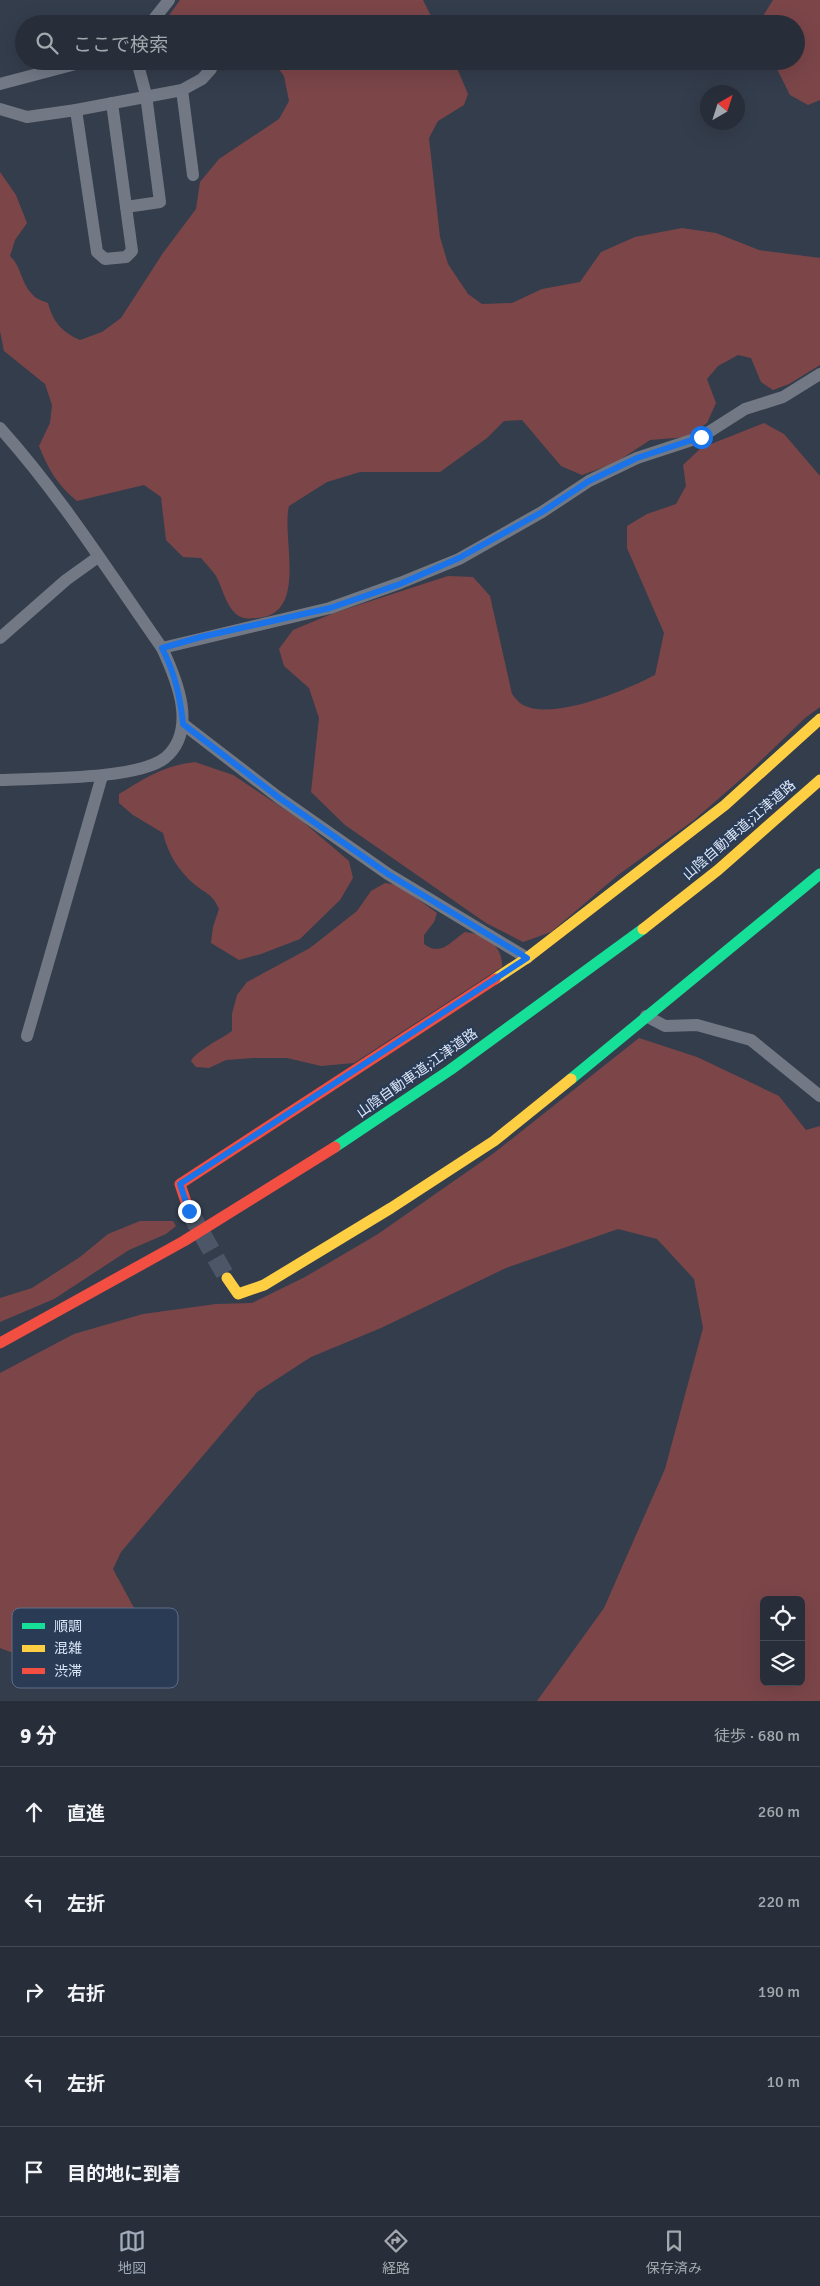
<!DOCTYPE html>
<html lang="ja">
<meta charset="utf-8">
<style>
body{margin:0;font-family:Signika,"Noto Sans JP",sans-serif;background:#333a44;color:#f1f3f6}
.controls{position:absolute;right:15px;bottom:15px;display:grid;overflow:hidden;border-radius:8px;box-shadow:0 5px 20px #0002}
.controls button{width:45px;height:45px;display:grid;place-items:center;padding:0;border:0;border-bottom:1px solid #434a53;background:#272e39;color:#f1f3f6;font:25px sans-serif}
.compass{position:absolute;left:700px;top:85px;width:45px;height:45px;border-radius:50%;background:#272e39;box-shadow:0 5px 20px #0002;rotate:39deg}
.stop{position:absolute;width:15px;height:15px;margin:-11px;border:4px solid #1a73e8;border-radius:50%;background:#fff}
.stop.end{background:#1a73e8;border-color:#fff;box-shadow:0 1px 5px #0008}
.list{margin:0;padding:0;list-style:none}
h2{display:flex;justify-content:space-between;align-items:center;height:65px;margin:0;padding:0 20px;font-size:21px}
h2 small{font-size:16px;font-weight:400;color:#a4a8ae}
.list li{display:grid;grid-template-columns:32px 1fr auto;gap:15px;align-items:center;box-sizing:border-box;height:90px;padding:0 20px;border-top:1px solid #434a53}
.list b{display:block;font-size:19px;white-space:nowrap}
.list em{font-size:16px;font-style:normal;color:#a4a8ae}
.icon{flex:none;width:28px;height:28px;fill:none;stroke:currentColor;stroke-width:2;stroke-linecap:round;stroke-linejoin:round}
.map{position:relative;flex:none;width:820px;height:1701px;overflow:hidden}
.search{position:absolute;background:#272e39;box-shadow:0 5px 20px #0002;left:15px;right:15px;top:15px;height:55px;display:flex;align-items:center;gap:12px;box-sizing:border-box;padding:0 18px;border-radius:28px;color:#a4a8ae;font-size:19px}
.sheet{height:515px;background:#272e39}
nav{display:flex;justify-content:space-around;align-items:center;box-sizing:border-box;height:70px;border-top:1px solid #434a53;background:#272e39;font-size:14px;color:#a4a8ae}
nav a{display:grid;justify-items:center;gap:2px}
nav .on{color:#a1abbb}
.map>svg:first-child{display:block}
.green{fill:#7c4649;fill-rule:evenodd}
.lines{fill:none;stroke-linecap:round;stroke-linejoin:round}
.secondary-tunnel{stroke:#4d5666;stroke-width:18;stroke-dasharray:18 9;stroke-linecap:butt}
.street{stroke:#727985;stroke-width:12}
.fast{stroke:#16e098;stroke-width:11}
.slow{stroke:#ffcf43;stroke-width:11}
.jam{stroke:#f24e42;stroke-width:11}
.route{stroke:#1a73e8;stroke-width:6}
.labels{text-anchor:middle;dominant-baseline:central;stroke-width:4.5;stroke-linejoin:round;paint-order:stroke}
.street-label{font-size:14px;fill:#dbe6f7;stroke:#2a3b56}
.key{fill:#2a3b56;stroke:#5f6e86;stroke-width:1}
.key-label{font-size:14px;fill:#dbe6f7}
</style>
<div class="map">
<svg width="820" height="1701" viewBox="0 0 820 1701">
<rect width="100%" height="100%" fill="#343d4c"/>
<g class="green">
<polygon points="180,0 423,0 435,24 163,24"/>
<polygon points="773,0 820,0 820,100 808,105 790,95 773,61 796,61 796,24 761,24 763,16"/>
<polygon points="157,61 203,61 196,69 174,70 157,64"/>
<path d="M273 61H454L468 94 464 105 438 121 429 138 440 237 448 264 468 294 482 304 512 303 542 289 580 282 601 252 635 237 682 228 716 233 759 250 820 258V365L789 384 773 390 761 382 751 358 738 355 718 366 707 379 716 403 707 423 687 437 650 440 615 463 582 475 561 466 522 420 504 421 487 438 440 472H360L327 482 289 506C281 537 309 615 257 618 247 619 240 619 233 611 225 602 222 587 216 576 212 570 206 564 201 558L183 557 166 540 161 497 144 485 77 501C58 486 48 469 39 446L50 423 52 405 45 384 4 351 0 331V172L16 195 27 223 15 240 10 256C22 267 21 284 33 295 36 299 43 301 48 303 53 322 62 332 80 340L102 332 121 318 163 253 196 209 200 182 219 159 279 119 289 101 284 76Z"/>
<path d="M764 423 784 434 820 476V707L805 718 749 772 694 820 618 875 551 932 523 942 486 923 345 825 311 792 319 718 309 688 284 666 279 649 293 630 334 613 448 576 473 577 490 596 512 694C515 698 519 703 523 705 554 721 626 690 655 675L664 633 627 548V526L647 514 676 504 686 486 683 465 701 448Z"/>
<path d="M195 762 233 775 302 821 349 861 353 878 340 900 300 939 261 954 239 960 211 943 213 927 219 909C212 893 206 894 194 884 178 870 168 854 163 833L133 815 119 803V794C147 777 163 766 195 762Z"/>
<path d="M385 883 398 885 437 913 434 922 424 935V944C441 957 450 942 465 932 485 934 503 945 502 967L354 1063 321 1066 287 1058H253L226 1060 209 1068 196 1067 191 1061C196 1051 221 1039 232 1031V1014L237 995 247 982 310 948 357 911 371 891Z"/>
<path d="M639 1038 697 1057 779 1096 806 1130 820 1126V1701H537L604 1608 665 1469 703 1328 694 1279 657 1239 618 1229 506 1268 381 1328 311 1357 257 1392 121 1552 113 1569 140 1619 139 1629 128 1628 119 1634 109 1675 93 1687 72 1683 47 1666 0 1648V1373L74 1334 143 1314 216 1304 252 1303 305 1277 378 1234 494 1153ZM764 1600H801V1682H764Z"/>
<polygon points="140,1221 173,1221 176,1226 166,1234 129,1250 54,1299 0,1322 0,1298 32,1288 80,1257 108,1234"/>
</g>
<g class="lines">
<polyline class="secondary-tunnel" points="189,1211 227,1278"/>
<g class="street">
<polyline points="150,24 169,0"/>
<polyline points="0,84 87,61"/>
<polyline points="182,90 193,175"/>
<polyline points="0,109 27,117 76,110 182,90 202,79 211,69"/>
<polyline points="76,110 97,252 105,259 126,257 132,251 112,103"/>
<polyline points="126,207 160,202 146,95 137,61"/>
<path d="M0 428C61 496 110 574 162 648 177 680 198 730 165 758 137 780 38 778 0 780"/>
<polyline points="0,638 66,580 98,557"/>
<polyline points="162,648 330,608 400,583 459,559 542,512 589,481 637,458 701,437 745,409 783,397 820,374"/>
<polyline points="183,724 278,797 388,874 527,958"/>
<polyline points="646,1016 665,1026 697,1025 751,1040 820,1096"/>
<polyline points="27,1036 102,776"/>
</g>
<g class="fast">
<polyline points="571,1079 820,874"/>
<polyline points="335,1147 450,1070 643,929"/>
</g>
<g class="slow">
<polyline points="643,929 718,870 820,780"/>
<polyline points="495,979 527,958 725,805 820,719"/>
<polyline points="227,1278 238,1294 264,1285 391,1208 494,1141 571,1079"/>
</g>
<g class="jam">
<polyline points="189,1211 180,1184 495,979"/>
<polyline points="0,1343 184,1241 335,1147"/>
</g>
</g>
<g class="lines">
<path class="route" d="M189 1211 180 1184 527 958 388 874 278 797 183 724C180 696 175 674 162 648L201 637 330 608 400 584 459 558 542 512 589 481 637 458 701 437"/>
</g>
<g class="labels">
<g class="street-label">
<text transform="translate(739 830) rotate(-41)">山陰自動車道;江津道路</text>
<text transform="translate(417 1073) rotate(-35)">山陰自動車道;江津道路</text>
</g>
</g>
<rect x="12" y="1608" width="166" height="80" rx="8" class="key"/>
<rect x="22" y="1623" width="23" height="6" fill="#16e098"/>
<rect x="22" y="1645" width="23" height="7" fill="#ffcf43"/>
<rect x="22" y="1668" width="23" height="6" fill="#f24e42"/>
<g class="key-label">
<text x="54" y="1631">順調</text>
<text x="54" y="1653">混雑</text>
<text x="54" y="1676">渋滞</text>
</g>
</svg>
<div class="controls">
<button><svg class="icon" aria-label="locate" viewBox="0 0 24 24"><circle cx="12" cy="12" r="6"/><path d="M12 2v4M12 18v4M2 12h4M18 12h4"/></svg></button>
<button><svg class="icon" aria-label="layers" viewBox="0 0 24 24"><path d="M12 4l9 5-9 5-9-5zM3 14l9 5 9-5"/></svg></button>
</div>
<svg class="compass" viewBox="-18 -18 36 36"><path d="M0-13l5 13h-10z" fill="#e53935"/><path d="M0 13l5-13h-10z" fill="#a4a8ae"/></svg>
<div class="stop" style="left:701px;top:437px"></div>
<div class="stop end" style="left:189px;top:1211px"></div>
<div class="search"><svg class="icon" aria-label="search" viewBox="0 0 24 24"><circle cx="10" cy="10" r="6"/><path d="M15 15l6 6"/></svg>ここで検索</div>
</div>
<section class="sheet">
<h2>9 分<small>徒歩 · 680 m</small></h2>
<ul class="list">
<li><svg class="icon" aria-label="ahead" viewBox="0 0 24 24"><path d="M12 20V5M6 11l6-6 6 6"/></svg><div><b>直進</b></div><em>260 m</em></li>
<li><svg class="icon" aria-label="left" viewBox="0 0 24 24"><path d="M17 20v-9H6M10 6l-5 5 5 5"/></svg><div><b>左折</b></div><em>220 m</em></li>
<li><svg class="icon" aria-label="right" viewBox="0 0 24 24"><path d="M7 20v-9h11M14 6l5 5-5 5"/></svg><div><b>右折</b></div><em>190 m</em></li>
<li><svg class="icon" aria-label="left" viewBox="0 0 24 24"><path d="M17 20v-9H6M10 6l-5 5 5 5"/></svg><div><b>左折</b></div><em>10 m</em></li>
<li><svg class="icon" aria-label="arrive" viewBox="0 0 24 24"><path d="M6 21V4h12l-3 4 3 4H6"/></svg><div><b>目的地に到着</b></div></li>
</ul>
</section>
<nav>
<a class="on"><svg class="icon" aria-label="map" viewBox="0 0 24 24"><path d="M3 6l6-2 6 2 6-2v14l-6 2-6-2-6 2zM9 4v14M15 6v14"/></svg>地図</a>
<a><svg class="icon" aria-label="directions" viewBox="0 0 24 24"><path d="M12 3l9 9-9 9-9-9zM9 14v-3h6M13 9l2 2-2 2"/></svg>経路</a>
<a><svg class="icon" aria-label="saved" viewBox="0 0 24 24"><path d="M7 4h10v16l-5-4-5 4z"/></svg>保存済み</a>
</nav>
